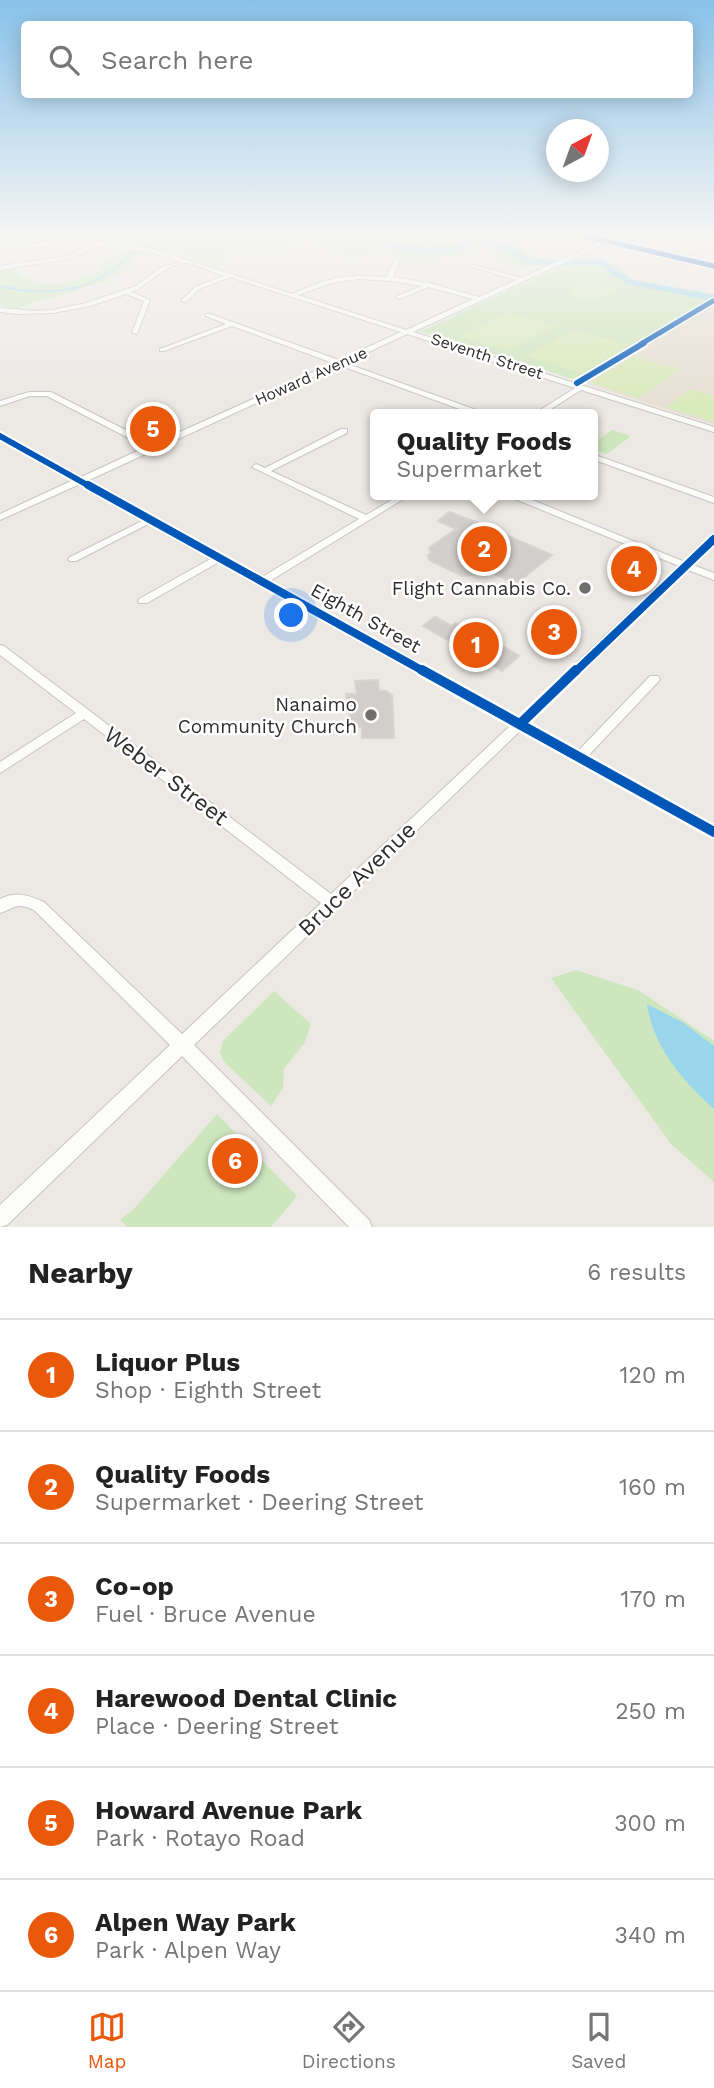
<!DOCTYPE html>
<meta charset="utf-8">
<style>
body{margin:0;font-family:"Work Sans",sans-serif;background:#f2f2f2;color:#222}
.compass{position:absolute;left:546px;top:119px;width:63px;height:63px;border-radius:50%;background:#fff;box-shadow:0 4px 18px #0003;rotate:41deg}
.you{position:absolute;left:292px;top:616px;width:24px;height:24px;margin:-18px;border:5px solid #fff;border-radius:50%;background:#1a73e8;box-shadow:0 0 0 10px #1a73e833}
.badge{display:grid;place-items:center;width:46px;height:46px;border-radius:50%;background:#ea580c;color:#fff;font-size:23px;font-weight:700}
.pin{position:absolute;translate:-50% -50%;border:4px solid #fff;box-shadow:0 2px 7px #0006}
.popup{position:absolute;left:370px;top:409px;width:228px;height:91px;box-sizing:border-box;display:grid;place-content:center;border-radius:7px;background:#fff;filter:drop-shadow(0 2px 5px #0005);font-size:23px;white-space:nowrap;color:#767676}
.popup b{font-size:26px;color:#222}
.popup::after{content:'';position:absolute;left:50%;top:100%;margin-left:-14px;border:14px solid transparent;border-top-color:#fff}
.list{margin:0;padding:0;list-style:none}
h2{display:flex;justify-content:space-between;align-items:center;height:91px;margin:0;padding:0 28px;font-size:30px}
h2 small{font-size:23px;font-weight:400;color:#767676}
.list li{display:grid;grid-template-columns:46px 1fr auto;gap:21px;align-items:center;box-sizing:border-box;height:112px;padding:0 28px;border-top:2px solid #e0e0e0}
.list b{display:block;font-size:26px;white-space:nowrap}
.list p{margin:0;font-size:23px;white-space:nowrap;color:#767676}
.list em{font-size:23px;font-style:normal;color:#767676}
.icon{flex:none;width:38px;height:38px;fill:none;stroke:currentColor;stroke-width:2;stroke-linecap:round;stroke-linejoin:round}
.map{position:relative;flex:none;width:714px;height:1227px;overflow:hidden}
.search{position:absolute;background:#fff;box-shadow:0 4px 18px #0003;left:21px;right:21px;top:21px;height:77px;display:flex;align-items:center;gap:18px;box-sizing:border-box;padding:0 24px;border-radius:7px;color:#767676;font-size:26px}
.sheet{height:763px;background:#fff}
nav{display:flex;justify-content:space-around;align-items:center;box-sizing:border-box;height:98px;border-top:2px solid #e0e0e0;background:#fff;font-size:19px;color:#767676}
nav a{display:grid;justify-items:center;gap:4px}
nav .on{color:#ea580c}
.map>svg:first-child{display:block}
.education{fill:#e6e0d3}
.green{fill:#cee6be}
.pitch{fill:#d9eabb}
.water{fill:#99d6ec}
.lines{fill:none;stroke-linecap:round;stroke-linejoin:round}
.stream{stroke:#99d6ec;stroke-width:2}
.river{fill:#99d6ec;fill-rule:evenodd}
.building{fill:#d1cecb;stroke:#d7d4d0;stroke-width:2}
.minor-casing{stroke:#c5c4c5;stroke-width:2}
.minor{fill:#fcfcfb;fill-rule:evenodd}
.cycleway-far3-casing{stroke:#fff;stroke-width:8}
.cycleway-far2-casing{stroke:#fff;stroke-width:10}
.cycleway-far1-casing{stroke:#fff;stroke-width:12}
.cycleway-casing{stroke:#fff;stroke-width:15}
.cycleway-far3{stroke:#0057b8;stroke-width:5}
.cycleway-far2{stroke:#0057b8;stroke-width:6}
.cycleway-far1{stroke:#0057b8;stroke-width:8}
.cycleway{stroke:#0057b8;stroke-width:10}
.poi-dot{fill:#706f6e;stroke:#fff;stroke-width:2.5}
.labels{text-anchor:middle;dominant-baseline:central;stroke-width:5;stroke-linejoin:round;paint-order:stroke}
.far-street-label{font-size:16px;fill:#2e2e2e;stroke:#fff}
.poi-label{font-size:19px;fill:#2e2e2e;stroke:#fff;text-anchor:end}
.street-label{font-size:19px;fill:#2e2e2e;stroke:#fff}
.near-street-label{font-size:23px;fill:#2e2e2e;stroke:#fff}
</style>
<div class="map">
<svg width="714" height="1227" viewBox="0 0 714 1227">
<rect width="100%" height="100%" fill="#ece8e4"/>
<polygon class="education" points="714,305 714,425 586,383"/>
<g class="green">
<path d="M0 234H421L413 243 428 248 482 237 509 242 522 247 530 254 552 261C530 271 513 267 493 255L496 251 484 246 474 250 470 256H443L423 266 414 259H398L384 253 348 259 312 240 292 244 275 256 233 250 220 267C142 242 81 233 0 245Z"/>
<path d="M128 249 149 253 129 259 133 265 105 281 125 288 102 282 54 298 34 301 17 309 0 305V270L14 268C34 294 74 283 99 271L102 260Z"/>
<polygon points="599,260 617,264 633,280 714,294 714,305 586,383 421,331 574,261"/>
<polygon points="153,417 179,429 153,439 128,428"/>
<polygon points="612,430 631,436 607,454 593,449 593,443"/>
<polygon points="576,970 638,990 714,1041 714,1182 671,1144 551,978"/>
<polygon points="274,991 311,1024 305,1042 284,1069 283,1088 271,1106 224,1062 220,1052 223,1041"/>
<polygon points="217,1114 297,1196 271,1227 127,1227 120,1219 132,1211"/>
</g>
<g class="pitch">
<polygon points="580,283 617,290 593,301 570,295"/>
<polygon points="507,312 555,326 508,351 461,337 460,335"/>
<polygon points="575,329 628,345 582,373 525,356"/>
<polygon points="633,356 680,369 639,398 591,383"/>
<polygon points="691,389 714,396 714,422 666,407"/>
</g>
<path class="water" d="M647 1004 684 1023 714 1046V1109C683 1081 653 1047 647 1004Z"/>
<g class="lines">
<g class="stream">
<polyline points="151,246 179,234"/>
<path d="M0 286C32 294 72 295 102 277 114 270 124 259 137 251"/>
</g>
<polygon class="river" points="348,234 363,234 400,244 423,247 451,246 472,238 492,240 511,245 528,258 553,260 600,259 633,280 714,295 714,301 627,284 598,265 553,266 525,263 505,249 473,244 452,252 423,253 399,250"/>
</g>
<g class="building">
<polygon points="449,512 476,522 552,555 516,584 492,573 462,576 429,560 428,555 431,553 429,548 456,529 438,521"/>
<polygon points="637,559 650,564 637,579 620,572 632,560"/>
<polygon points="435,617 452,626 455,623 465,627 467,625 519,656 502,671 472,652 465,657 453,651 458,647 451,642 423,626"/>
<polygon points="378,680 379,691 386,691 392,695 394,738 362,738 362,727 352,727 346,694 357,694 355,681"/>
</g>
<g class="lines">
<defs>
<g id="minor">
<path d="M574 234C584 234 598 240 606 239 613 239 617 234 624 234L612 241 675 255 699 243 701 246 681 257 714 264V268L607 243 413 332 714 427V432L581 390 543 414H534L575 388 407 334 345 363 482 412 483 414H473L339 365 87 481 262 577 359 519 252 467 256 464 265 468 341 429H347V433L271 471 366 515 400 495H410L270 581 518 718 679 566 510 497 509 495H520L685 562 711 537 714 536V544L693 565 714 573V580L688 570 528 723 578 751 650 676H658L660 679 658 682 588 756 714 826V837L521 730 194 1045 369 1220 372 1227H349L182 1056 7 1225 0 1227V1205L170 1045 34 910C15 902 16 908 0 913V899C16 891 28 895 44 902L182 1034 321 903 84 719 0 773V762L76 713 0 655V645L4 646 331 894 511 725 219 562 147 603H139L138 601 139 599 212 558 150 523 76 561H70L68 559 70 557 144 520 80 484 0 520V514L73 480 0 439V434L81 477 146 447 47 396H30L0 406V401L29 392H51L153 444 333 363 232 326 164 351H160V349L226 324 206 316V314H210L339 360 401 332 230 277 199 289 186 302H182V300L195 287 224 276C216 273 194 263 186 263 166 263 149 285 131 292L150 300 137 334 132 333 144 301 126 294 90 306 53 313 17 314 0 312V308L35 311 53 310 86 303 136 286 160 268 181 262 149 252 95 246 73 258 0 270V266L70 256 88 245 73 244 0 250V246L73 240 96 241 150 248 292 294 321 282 340 277 358 276 387 277 393 262 396 260 399 262 393 277 429 283 479 297 516 280 473 267V265L521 278 601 241ZM358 279 393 281 422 286 397 296 396 297 399 299 428 287 473 299 406 330 298 295 331 283Z"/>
<polygon points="592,454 714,497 714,503 592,459"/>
</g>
</defs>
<use href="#minor" class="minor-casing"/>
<use href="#minor" class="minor"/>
<defs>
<g id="cycleway-far3">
<polyline points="576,234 714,266"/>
<polyline points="641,344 713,301"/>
</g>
<g id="cycleway-far2">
<polyline points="577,383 644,343"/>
<polyline points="0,436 91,487"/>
</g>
<g id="cycleway-far1">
<polyline points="88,485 425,672"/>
<polyline points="575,672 714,539"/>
</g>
<g id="cycleway">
<polyline points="422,670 714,832"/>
<polyline points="520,724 576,670"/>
</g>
</defs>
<use href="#cycleway-far3" class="cycleway-far3-casing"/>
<use href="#cycleway-far2" class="cycleway-far2-casing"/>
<use href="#cycleway-far1" class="cycleway-far1-casing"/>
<use href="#cycleway" class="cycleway-casing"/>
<use href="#cycleway-far3" class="cycleway-far3"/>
<use href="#cycleway-far2" class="cycleway-far2"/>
<use href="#cycleway-far1" class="cycleway-far1"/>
<use href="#cycleway" class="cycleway"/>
</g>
<linearGradient id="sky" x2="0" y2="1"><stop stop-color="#88c2ea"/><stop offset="0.58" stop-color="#f6f5f3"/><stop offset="1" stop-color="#f6f5f3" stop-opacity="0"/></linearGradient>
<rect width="714" height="406" fill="url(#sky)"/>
<g class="poi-dot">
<circle cx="585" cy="588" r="7"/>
<circle cx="371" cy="715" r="7"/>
</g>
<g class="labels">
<g class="far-street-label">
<text transform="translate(487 356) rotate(18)">Seventh Street</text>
<text transform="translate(311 376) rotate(-24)">Howard Avenue</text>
</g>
<g class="poi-label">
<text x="571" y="588">Flight Cannabis Co.</text>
<text x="357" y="704">Nanaimo<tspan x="357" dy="22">Community Church</tspan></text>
</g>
<g class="street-label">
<text transform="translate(366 618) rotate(29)">Eighth Street</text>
</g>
<g class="near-street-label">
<text transform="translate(166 776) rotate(37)">Weber Street</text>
<text transform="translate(357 879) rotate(-44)">Bruce Avenue</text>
</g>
</g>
</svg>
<svg class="compass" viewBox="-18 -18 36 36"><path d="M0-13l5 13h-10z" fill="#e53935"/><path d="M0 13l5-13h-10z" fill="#767676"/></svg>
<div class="you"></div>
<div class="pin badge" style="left:476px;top:645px">1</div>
<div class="pin badge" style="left:484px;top:549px">2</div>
<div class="popup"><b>Quality Foods</b>Supermarket</div>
<div class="pin badge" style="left:554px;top:632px">3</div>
<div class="pin badge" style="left:634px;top:569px">4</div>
<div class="pin badge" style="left:153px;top:429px">5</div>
<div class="pin badge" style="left:235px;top:1161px">6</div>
<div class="search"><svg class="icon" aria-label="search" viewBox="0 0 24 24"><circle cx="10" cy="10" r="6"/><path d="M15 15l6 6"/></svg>Search here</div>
</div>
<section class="sheet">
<h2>Nearby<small>6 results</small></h2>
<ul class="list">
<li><span class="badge">1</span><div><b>Liquor Plus</b><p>Shop · Eighth Street</p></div><em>120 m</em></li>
<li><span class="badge">2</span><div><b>Quality Foods</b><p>Supermarket · Deering Street</p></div><em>160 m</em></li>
<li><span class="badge">3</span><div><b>Co-op</b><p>Fuel · Bruce Avenue</p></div><em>170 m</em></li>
<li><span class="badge">4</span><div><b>Harewood Dental Clinic</b><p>Place · Deering Street</p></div><em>250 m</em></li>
<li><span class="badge">5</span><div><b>Howard Avenue Park</b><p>Park · Rotayo Road</p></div><em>300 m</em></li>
<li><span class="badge">6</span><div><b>Alpen Way Park</b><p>Park · Alpen Way</p></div><em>340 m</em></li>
</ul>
</section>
<nav>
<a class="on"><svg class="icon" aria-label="map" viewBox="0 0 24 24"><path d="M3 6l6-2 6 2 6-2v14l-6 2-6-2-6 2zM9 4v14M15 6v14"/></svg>Map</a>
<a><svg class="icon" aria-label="directions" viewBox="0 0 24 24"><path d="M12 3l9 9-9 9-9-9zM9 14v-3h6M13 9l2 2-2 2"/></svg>Directions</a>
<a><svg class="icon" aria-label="saved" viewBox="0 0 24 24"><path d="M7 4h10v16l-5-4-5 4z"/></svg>Saved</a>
</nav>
